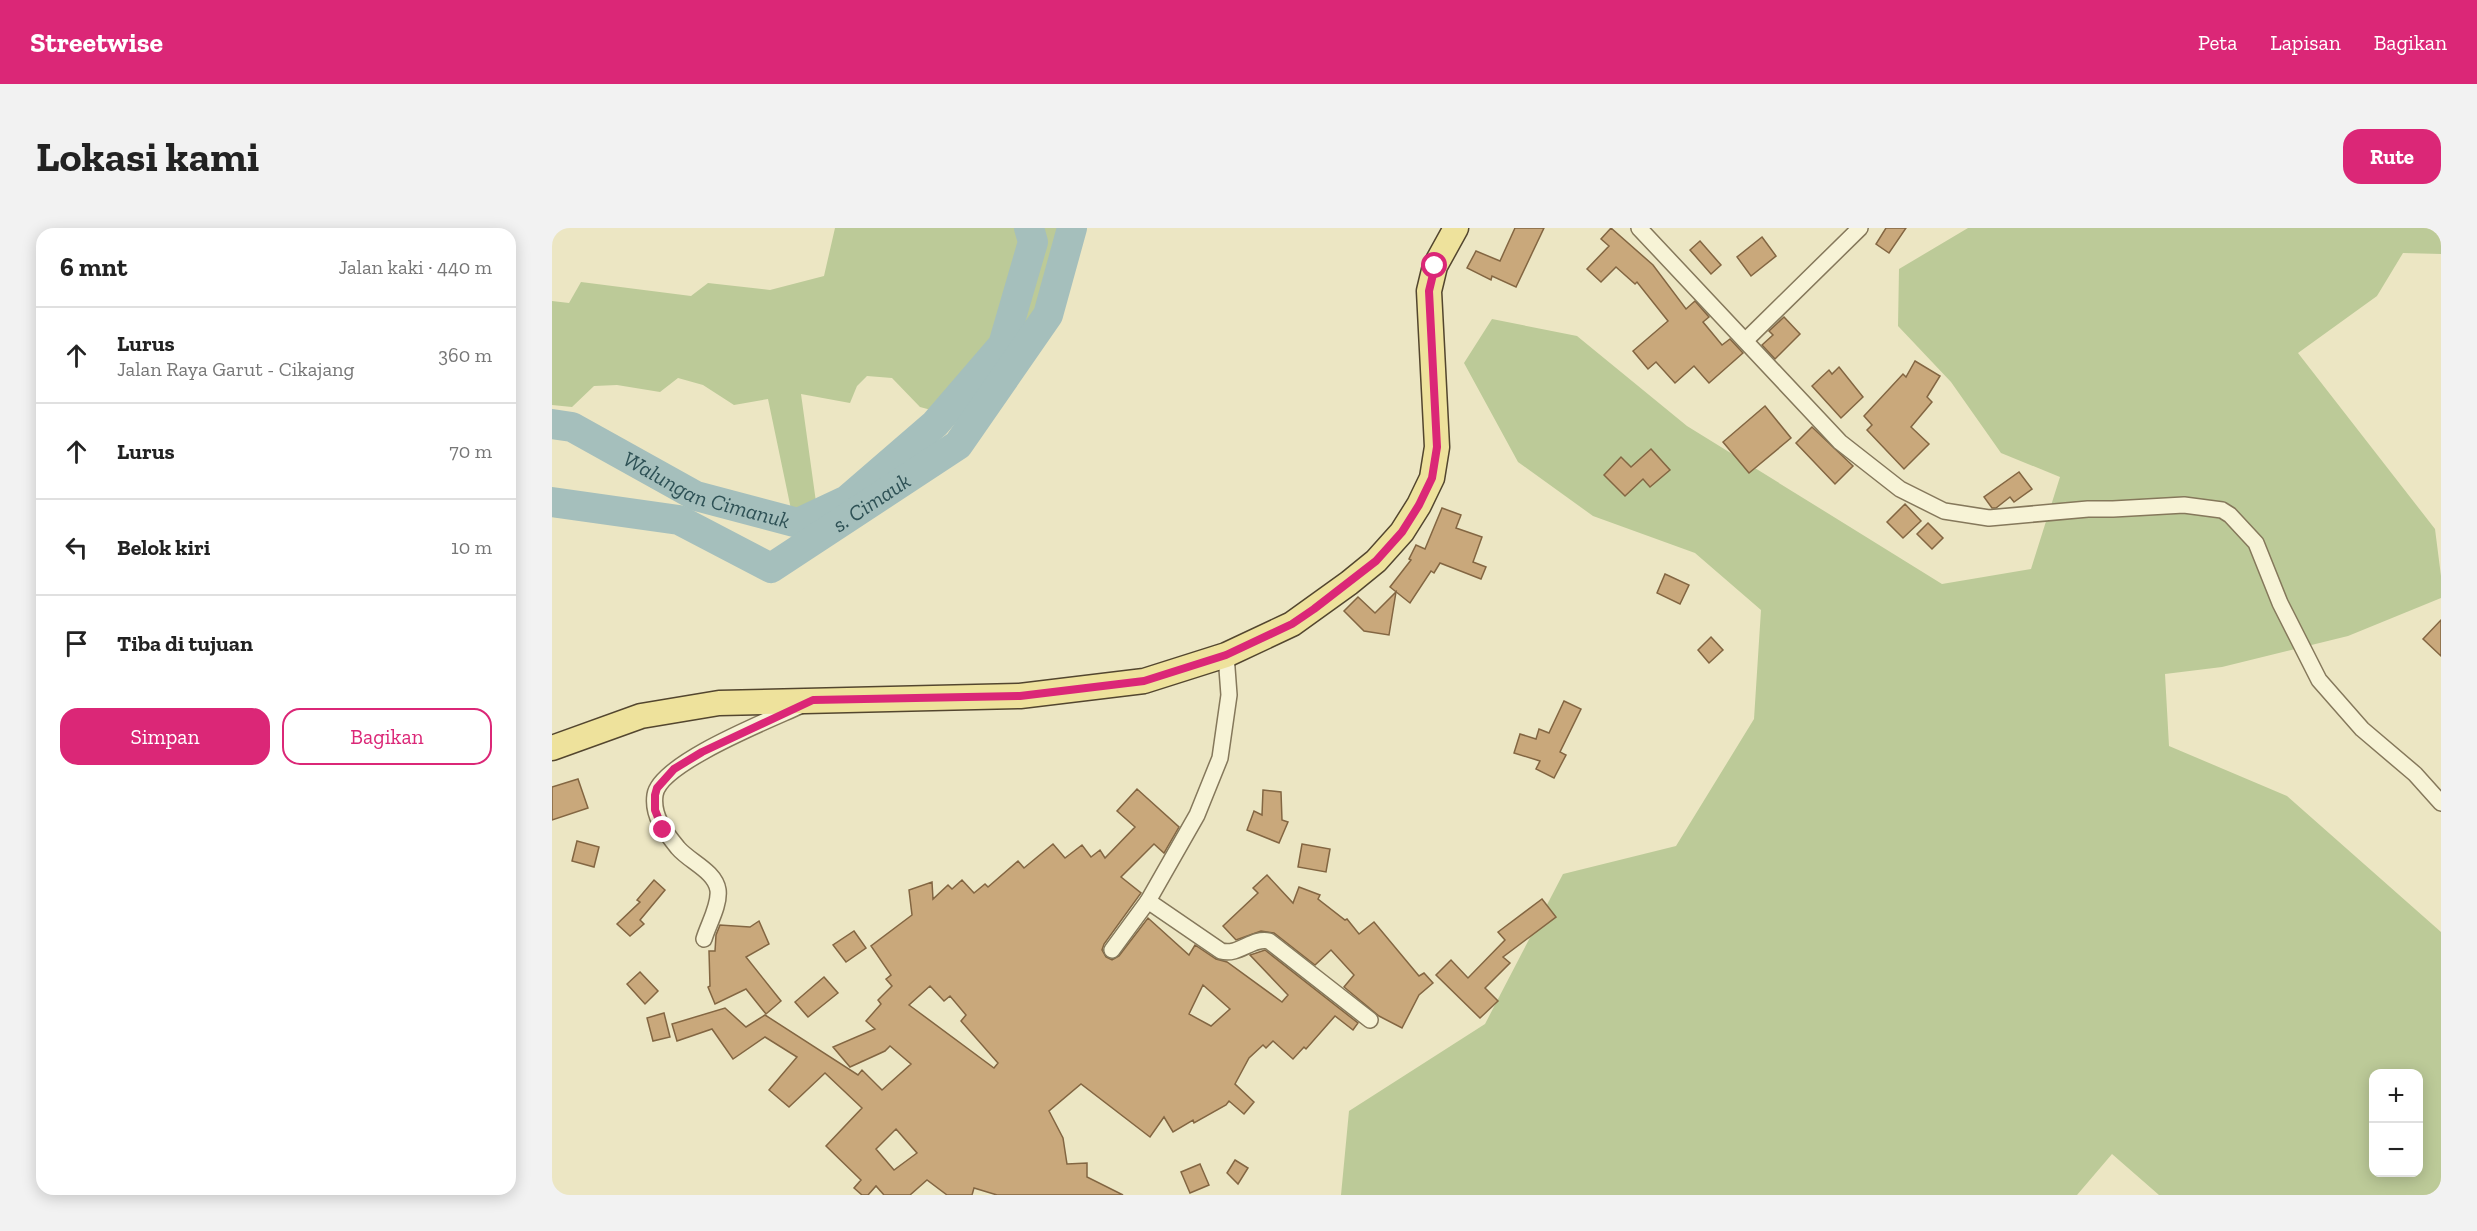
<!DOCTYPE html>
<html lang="id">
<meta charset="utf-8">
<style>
body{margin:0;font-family:"Zilla Slab",serif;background:#f2f2f2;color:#222}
.controls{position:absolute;right:18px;bottom:18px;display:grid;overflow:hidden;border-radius:12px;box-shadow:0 3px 15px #0003}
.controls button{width:54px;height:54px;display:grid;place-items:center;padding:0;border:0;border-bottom:2px solid #e0e0e0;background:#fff;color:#222;font:30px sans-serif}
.stop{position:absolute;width:18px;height:18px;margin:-14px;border:4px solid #db2777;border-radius:50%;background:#fff}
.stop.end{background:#db2777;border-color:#fff;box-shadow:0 2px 6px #0008}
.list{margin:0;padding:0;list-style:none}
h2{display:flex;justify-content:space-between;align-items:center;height:78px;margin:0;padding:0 24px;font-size:26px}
h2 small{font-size:20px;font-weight:400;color:#767676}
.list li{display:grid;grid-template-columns:39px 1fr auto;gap:18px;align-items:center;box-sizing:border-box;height:96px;padding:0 24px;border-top:2px solid #e0e0e0}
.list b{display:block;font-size:22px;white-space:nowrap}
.list p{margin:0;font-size:20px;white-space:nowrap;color:#767676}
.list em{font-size:20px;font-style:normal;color:#767676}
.actions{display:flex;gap:12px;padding:18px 24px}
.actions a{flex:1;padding:14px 0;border:2px solid #db2777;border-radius:18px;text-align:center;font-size:21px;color:#db2777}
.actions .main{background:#db2777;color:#fff}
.icon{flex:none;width:33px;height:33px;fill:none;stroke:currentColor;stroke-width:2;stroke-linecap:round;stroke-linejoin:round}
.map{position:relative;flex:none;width:1889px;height:967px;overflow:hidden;border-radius:18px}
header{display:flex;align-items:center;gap:36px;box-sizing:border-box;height:84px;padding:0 30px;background:#db2777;color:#fff}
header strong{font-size:28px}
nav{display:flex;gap:33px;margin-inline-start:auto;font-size:21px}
.intro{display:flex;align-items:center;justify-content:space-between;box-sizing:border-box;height:144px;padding:0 36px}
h1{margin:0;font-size:42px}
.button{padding:15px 27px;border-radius:18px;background:#db2777;color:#fff;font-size:21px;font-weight:700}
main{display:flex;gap:36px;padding:0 36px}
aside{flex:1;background:#fff;border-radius:18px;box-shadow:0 3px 15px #0003}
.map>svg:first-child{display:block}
.green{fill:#bcca98;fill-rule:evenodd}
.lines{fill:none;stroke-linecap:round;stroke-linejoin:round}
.river{stroke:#a5bfbc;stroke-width:30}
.building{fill:#c9a87b;stroke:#836642;stroke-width:1.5;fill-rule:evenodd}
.street-casing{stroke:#85785b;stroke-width:18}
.primary-casing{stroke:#53462f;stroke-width:27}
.street{stroke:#f7f3d6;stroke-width:15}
.primary{stroke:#eee29c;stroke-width:24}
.route{stroke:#db2777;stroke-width:8}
.labels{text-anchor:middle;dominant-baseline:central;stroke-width:4.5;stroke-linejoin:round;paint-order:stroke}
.water-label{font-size:22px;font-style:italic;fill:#2e5155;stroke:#f4f0d2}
</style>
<header>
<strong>Streetwise</strong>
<nav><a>Peta</a><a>Lapisan</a><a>Bagikan</a></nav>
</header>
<div class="intro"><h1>Lokasi kami</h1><a class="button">Rute</a></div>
<main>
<aside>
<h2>6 mnt<small>Jalan kaki · 440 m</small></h2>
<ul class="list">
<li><svg class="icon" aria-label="ahead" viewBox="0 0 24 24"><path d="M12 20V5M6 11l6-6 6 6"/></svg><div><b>Lurus</b><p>Jalan Raya Garut - Cikajang</p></div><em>360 m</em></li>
<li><svg class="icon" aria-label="ahead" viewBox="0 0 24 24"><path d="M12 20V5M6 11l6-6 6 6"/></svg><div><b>Lurus</b></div><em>70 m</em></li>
<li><svg class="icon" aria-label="left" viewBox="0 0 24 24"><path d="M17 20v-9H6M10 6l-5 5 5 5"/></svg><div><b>Belok kiri</b></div><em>10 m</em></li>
<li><svg class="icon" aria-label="arrive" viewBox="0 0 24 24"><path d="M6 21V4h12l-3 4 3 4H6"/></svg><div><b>Tiba di tujuan</b></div></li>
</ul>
<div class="actions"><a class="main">Simpan</a><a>Bagikan</a></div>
</aside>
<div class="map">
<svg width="1889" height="967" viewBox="0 0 1889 967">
<rect width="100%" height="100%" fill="#ece6c3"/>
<g class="green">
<polygon points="283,0 509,0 489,76 446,138 405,189 368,179 340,150 315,148 305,158 298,175 249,166 264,274 240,286 216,171 182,177 151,157 126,150 108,164 65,157 42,158 20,179 0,177 0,73 17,75 29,54 139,68 156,55 218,62 272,48"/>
<path d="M1416 0H1889V26L1851 25 1825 68 1746 125 1883 301 1889 348V370L1796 408 1670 439 1613 446 1617 518 1735 568 1889 704V967H1607L1560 926 1525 967H789L797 883 933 796 1011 646 1124 618 1202 491 1209 382 1143 325 1041 288 966 234 912 135 940 91 1025 108 1135 198 1390 356 1479 341 1508 249 1449 225 1399 154 1346 98 1347 41ZM1822 846H1866V944H1822Z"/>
</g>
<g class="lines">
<g class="river">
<path id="s1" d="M0 196 20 199 144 268 246 295 295 272 383 196 451 117 481 14 477 0"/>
<path id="s2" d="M0 274 127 292 219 340 406 217 496 87 520 0"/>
</g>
</g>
<g class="building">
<polygon points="963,0 992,0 964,59 940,48 939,52 915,40 924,23 948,33"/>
<polygon points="1059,0 1101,37 1134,81 1143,73 1157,89 1151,94 1170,117 1178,111 1191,125 1157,155 1142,138 1123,155 1104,134 1096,141 1081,123 1116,93 1085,54 1083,56 1064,39 1049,54 1035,41 1057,18 1049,11"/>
<polygon points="1334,0 1354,0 1337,25 1324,16"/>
<polygon points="1210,9 1224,28 1199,48 1185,29"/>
<polygon points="1148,13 1169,37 1159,46 1138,22"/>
<polygon points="1232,89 1248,106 1223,131 1210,117 1221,107 1217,103"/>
<polygon points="1363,133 1388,148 1375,169 1380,174 1359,199 1377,216 1352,241 1315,202 1320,197 1312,188 1351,146 1354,149"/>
<polygon points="1287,139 1311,169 1289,190 1260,158 1277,142 1280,146"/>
<polygon points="1213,178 1239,210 1197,245 1171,214"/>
<polygon points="1260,199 1301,238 1283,256 1244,215"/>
<polygon points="1099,221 1118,242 1098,259 1091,251 1073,268 1052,247 1069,229 1079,239"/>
<polygon points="1467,244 1480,261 1462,274 1458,269 1444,280 1440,280 1432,269"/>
<polygon points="1353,276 1369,293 1351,310 1335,294"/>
<polygon points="890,280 909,287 904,300 930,309 921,334 934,339 929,351 888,335 882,345 879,343 858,375 838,359 859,332 857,331 864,317 873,321"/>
<polygon points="1376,295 1391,310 1380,321 1365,306"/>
<polygon points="1113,346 1137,357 1128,376 1105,365"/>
<polygon points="844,364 837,407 812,403 792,383 806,369 823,385"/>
<polygon points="1889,392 1889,428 1871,411"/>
<polygon points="1159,409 1171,422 1157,435 1146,422"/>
<polygon points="1012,473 1029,481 1008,524 1014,527 1002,550 984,541 988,533 962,525 968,506 984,511 987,501 997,505"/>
<polygon points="26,551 36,580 0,592 0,559"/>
<path d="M585 561 627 599 612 625 602 616 569 649 589 665 552 716 550 722 554 729 560 732 567 728 596 690 637 727 643 717 664 731 675 734 730 774 736 767 698 727 713 722 806 795 801 802 783 788 754 821 752 819 741 831 721 813 714 820 711 817 697 830 683 856 702 874 692 886 677 873 674 877 642 895 641 892 621 904 612 889 598 909 529 856 497 883 511 910 515 936 535 935V949L571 967H445L422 960 420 967H395L375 952 358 967H332L324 958 316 967H310L302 960 309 952 274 918 310 880 273 845 237 879 217 862 245 829 213 809 181 831 160 801 125 813 120 796 173 780 194 799 213 787 306 847 310 842 330 862 359 836 338 818 333 823 298 839 281 819 323 801 314 793 329 776 326 772 340 758 334 751 339 747 319 718 360 687 357 662 380 654 381 671 396 657 400 661 410 652 422 665 433 656 436 659 466 633 472 640 501 616 513 630 530 617 539 629 548 622 553 630 583 599 565 583ZM651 757 678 781 659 798 637 786ZM378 758 392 773 398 768 414 787 409 793 446 835 442 840 357 777ZM344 901 365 925 342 942 324 921Z"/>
<polygon points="711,562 729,564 730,592 736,594 727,615 695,602 702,583 710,587"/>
<polygon points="25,613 47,619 42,639 20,633"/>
<polygon points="750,616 778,621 774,644 746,639"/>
<polygon points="715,647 741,675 747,659 768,667 766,671 793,692 795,691 807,706 822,694 867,748 872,745 881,755 867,767 850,800 827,788 792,759 802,747 779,722 763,737 722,705 709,703 684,712 671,698 706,665 701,660"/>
<polygon points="102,652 113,662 88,692 92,696 78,708 65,696 88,674 85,672"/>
<polygon points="990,671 1004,689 951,729 958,735 933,760 946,773 928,790 884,747 899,732 916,750 953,712 946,704"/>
<polygon points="207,693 217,716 194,729 229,773 214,786 194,761 163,776 156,759 158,758 157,723 163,723 164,707 168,697 198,699"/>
<polygon points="302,703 314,720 294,734 281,717"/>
<polygon points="88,744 106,763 93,776 75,756"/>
<polygon points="272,749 286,765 256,789 243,774"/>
<polygon points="112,785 118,809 101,813 95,790"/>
<polygon points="683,932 696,940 686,956 675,945"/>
<polygon points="648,936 657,957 638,965 629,944"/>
</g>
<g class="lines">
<defs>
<g id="street">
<polyline points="1087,0 1288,214 1348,261 1392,283 1437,290 1536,281 1561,281 1632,277 1670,282 1678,287 1704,315 1728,375 1767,452 1810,501 1863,546 1889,575"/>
<polyline points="1194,112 1308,0"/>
<path d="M596 673 669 723C687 728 700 709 717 713L818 792"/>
<path d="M152 711C156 697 168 677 166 662 163 643 138 634 126 620 113 604 100 588 103 567 107 535 220 491 250 477"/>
<polyline points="560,722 596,673 645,587 668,530 677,467 674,427"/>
</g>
<polyline id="primary" points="0,520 89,488 167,475 468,468 592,453 674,427 740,396 797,355 824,333 850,304 867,277 880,250 885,219 877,63 883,38 904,0"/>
</defs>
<use href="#street" class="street-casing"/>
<use href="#primary" class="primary-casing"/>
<use href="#street" class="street"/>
<use href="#primary" class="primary"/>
</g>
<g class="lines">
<polyline class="route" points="111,602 103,582 103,567 105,560 122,541 150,524 261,472 468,468 592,453 674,427 740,396 762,381 824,333 850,304 867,277 880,250 885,219 877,63 883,38"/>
</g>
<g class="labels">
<g class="water-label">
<text stroke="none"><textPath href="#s1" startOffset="170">Walungan Cimanuk</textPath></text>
<text stroke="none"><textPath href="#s2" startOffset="352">s. Cimauk</textPath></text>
</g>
</g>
</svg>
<div class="controls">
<button>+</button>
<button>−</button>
</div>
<div class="stop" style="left:883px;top:38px"></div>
<div class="stop end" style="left:111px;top:602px"></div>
</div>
</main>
